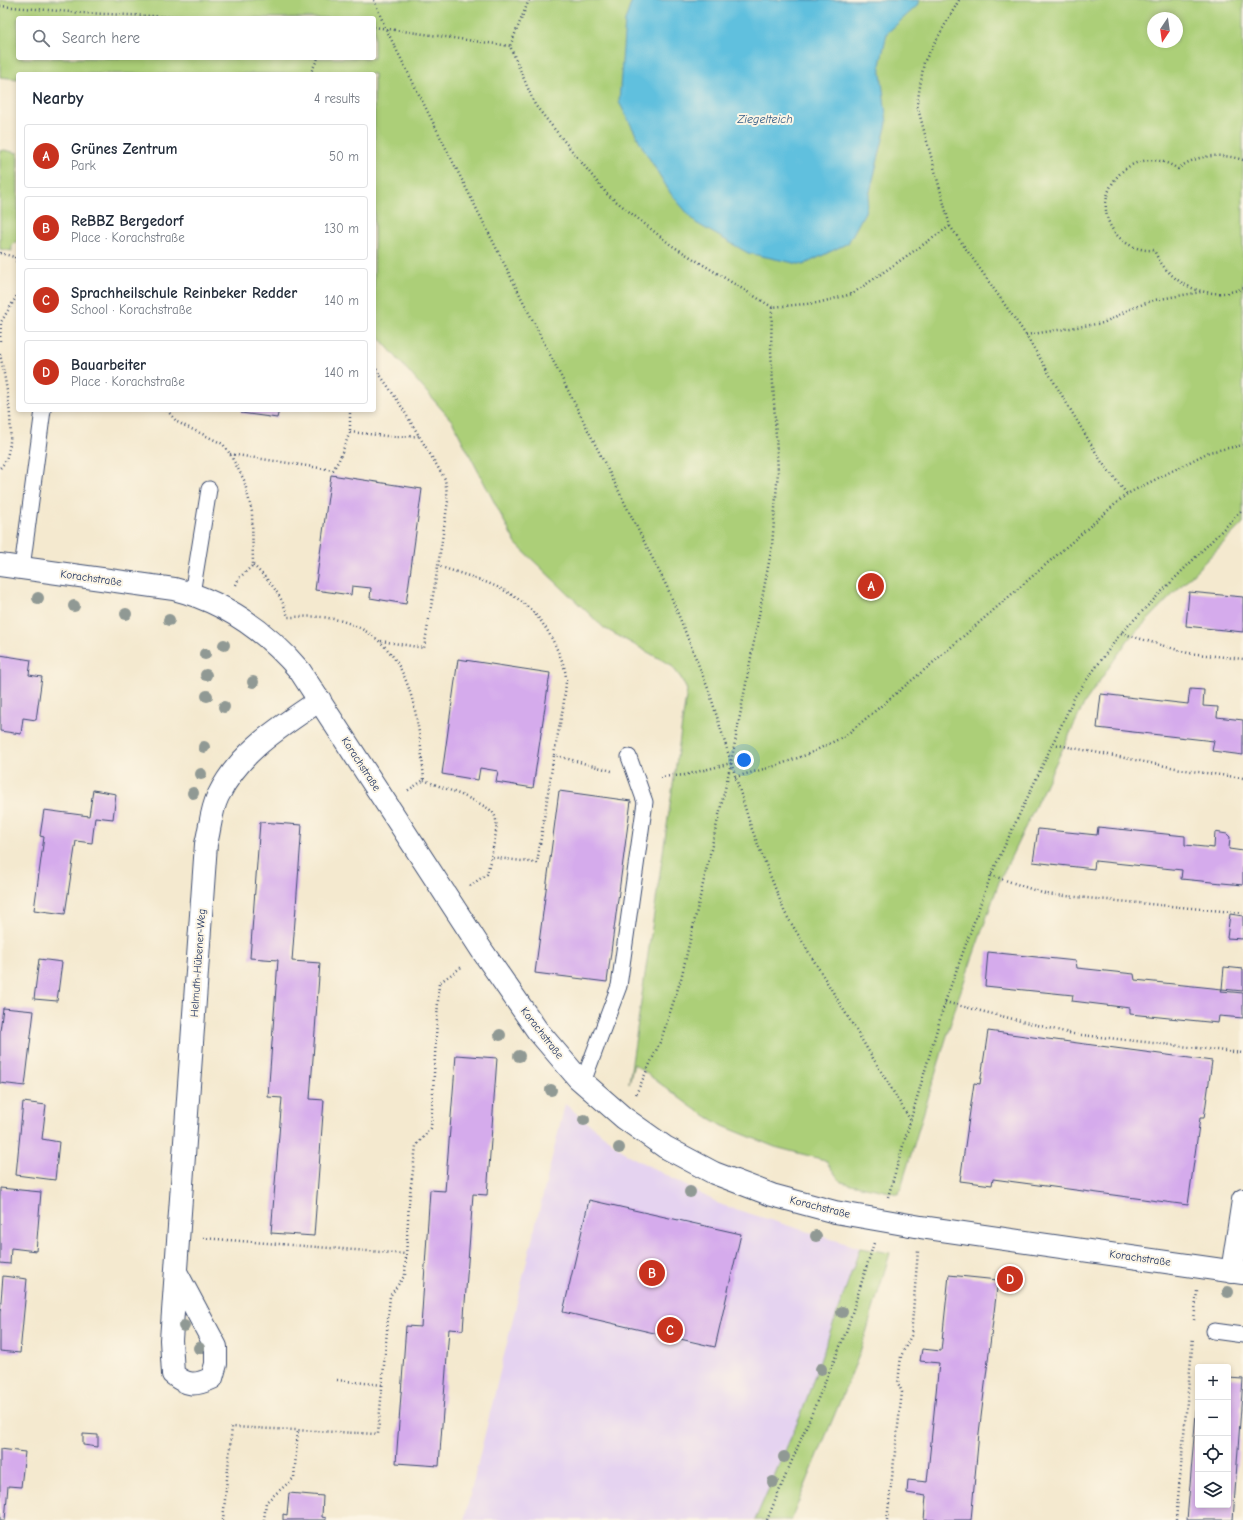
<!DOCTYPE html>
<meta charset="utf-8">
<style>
body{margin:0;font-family:"Comic Neue",sans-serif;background:#f2f2f3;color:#1f2937}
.controls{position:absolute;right:12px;bottom:12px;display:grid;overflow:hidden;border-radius:4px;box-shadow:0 2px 6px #0003}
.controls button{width:36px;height:36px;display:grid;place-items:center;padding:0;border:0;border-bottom:1px solid #e0e1e3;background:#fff;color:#1f2937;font:20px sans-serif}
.compass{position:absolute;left:1147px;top:12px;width:36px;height:36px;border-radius:50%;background:#fff;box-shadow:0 2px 6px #0003;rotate:193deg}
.you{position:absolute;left:744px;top:760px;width:14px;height:14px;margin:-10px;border:3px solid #fff;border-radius:50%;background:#1a73e8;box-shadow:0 0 0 6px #1a73e833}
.badge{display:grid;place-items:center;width:26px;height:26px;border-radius:50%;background:#c8321e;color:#fff;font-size:13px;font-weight:700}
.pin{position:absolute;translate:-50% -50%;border:2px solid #fff;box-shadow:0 1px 4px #0006}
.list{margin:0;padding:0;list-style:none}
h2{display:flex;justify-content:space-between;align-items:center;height:52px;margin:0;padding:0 16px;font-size:17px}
h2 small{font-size:13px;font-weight:400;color:#747a83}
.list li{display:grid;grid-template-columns:26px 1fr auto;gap:12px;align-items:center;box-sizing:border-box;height:64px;margin:0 8px 8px;padding:0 8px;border:1px solid #e0e1e3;border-radius:4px}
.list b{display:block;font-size:15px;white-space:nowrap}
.list p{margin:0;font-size:13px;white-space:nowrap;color:#747a83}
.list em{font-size:13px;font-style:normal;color:#747a83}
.icon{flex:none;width:22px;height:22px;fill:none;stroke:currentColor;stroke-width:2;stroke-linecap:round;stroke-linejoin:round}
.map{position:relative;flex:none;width:1243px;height:1520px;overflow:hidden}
.search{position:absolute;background:#fff;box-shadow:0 2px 6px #0003;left:16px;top:16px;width:360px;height:44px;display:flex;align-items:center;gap:10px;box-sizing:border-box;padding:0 14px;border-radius:4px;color:#747a83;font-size:15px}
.panel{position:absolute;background:#fff;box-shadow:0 2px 6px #0003;left:16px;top:72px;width:360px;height:340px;border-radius:4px}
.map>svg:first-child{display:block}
.built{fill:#e5d3f0}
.green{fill:#accf78;stroke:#647f6b;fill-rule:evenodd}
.water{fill:#60c0de;stroke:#3e789e}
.building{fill:#d5abec}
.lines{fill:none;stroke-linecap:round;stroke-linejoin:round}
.lane-casing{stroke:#3c4b6f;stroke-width:17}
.street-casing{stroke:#3c4b6f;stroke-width:24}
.path{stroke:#3c4b6f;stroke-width:2.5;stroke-dasharray:1 3;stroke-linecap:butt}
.lane{stroke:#fff;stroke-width:15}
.street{stroke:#fff;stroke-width:22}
.tree{fill:#909994}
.labels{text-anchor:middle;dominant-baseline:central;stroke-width:4;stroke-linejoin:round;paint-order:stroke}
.street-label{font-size:11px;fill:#1b2f5e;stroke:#fcf5e5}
.water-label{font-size:12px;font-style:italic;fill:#305a84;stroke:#fcf5e5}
</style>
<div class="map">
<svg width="1243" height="1520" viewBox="0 0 1243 1520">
<rect width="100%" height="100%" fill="#fcf5e5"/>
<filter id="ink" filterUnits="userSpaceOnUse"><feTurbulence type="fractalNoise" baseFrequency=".025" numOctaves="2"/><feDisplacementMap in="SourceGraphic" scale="8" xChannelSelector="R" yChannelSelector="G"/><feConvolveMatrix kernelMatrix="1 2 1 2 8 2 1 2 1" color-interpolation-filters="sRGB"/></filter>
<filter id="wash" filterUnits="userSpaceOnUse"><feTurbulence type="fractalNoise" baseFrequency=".012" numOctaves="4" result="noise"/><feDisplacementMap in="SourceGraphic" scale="16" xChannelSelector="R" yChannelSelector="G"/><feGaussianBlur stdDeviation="0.9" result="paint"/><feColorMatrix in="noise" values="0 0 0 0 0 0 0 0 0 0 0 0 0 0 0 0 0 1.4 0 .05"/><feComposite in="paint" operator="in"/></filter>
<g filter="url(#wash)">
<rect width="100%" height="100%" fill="#f4e9cf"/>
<polygon class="built" points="565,1104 628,1155 722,1205 860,1248 802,1412 755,1520 464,1520"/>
<g class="green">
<path d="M0 0H1243V523L1128 640 1085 702 999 882 959 996 899 1194 841 1182 825 1160 775 1147 723 1126 693 1108 634 1064 629 1083 687 690 681 678 671 665 604 628 516 544 452 421 382 341 374 328V74H18V79L0 77ZM18 18H374V58H18ZM1153 18H1177V42H1153Z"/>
<path d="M4 150 18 153V241C13 243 11 246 12 251L0 249V151Z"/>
<polygon points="860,1248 890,1253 860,1353 791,1520 755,1520 802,1412"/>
</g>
<polygon class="water" points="632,0 919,0 917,6 887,33 880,65 887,123 865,212 848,243 803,265 748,253 696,223 671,194 643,148 619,102 625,21"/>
<g id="blocks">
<g class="building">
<polygon points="242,410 279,410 277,418 241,413"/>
<polygon points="331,475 422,489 406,604 370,598 371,588 352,586 351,595 315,590"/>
<polygon points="1189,592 1243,597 1243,632 1186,626"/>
<polygon points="0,655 31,660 29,675 42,677 36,720 23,718 21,734 0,731"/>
<polygon points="458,659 550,673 533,788 496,782 498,771 480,768 478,780 442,774"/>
<polygon points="1190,689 1204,690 1203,706 1218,707 1217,717 1243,720 1243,755 1212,751 1214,741 1097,728 1101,694 1188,704"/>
<polygon points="93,790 116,794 113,819 95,817 92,843 76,841 65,914 34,910 44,837 40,836 44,810 89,816"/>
<polygon points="559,791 631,801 607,982 535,973"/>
<polygon points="260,822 302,825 292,961 320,963 310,1099 324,1100 314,1236 271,1233 282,1098 268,1097 278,960 250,958"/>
<polygon points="1098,827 1185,836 1185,845 1214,848 1215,832 1227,834 1230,837 1229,849 1243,851 1243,885 1181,879 1182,870 1095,861 1094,869 1033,862 1038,829 1097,835"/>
<polygon points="1230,914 1243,916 1243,939 1227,938"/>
<polygon points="988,952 1076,961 1077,968 1134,974 1135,980 1222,989 1221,991 1243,993 1243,1018 1219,1016 1218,1023 1130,1014 1130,1008 1072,1001 1073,995 985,986"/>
<polygon points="39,959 62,962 57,1001 34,999"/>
<polygon points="1224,967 1243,969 1243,991 1222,989"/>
<polygon points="3,1008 34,1011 25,1086 0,1083 0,1031"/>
<polygon points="988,1031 1212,1061 1204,1118 1200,1118 1188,1205 993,1179 992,1185 960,1181 974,1083 980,1084"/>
<polygon points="456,1055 497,1058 487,1195 473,1194 463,1330 449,1329 439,1466 396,1463 406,1326 421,1327 430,1190 445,1191"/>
<polygon points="23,1102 46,1105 42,1139 59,1142 55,1180 16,1175"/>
<polygon points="0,1188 41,1192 36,1251 11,1248 10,1264 0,1263"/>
<polygon points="589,1200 741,1234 715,1347 563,1312"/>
<polygon points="949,1275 998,1280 979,1433 971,1520 924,1520 926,1496 907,1493 908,1480 927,1482 939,1363 920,1361 922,1349 941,1351"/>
<polygon points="3,1276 27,1279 20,1353 0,1351 0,1313"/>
<polygon points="1228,1378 1243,1379 1233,1520 1187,1520 1197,1401 1198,1505 1228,1505"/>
<polygon points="83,1434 98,1435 98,1447 83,1445"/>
<polygon points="0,1449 25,1452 21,1487 8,1486 5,1520 0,1520"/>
<polygon points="289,1493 323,1496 322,1517 326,1518 326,1520 283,1520 283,1514 287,1515"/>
</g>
</g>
</g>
<g filter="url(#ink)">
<use href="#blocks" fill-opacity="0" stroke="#3c4b6f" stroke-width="1"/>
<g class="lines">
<defs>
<g id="lane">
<polyline points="22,568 43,410"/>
<polyline points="192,594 209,489"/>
<polyline points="583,1082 619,986 645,802 629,757"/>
<polyline points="1214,1331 1243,1335"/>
</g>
<g id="street">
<path d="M0 565 174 589C226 602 266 631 300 671L483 952 537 1030 578 1078 624 1118 665 1147 714 1173 772 1195 835 1212 921 1227 1243 1273"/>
<path d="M176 1272 216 1347V1364L212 1378C195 1386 187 1386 173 1374L171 1340 206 844C210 829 211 810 218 796 240 751 279 728 320 700"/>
<polyline points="1232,1272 1243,1200"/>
</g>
</defs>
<use href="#lane" class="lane-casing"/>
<use href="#street" class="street-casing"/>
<g class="path">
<polyline points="374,0 385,27 668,589 709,691 751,827 785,913 911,1121"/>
<polyline points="529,0 510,46 535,105 607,194 671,245 772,307 817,303 852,294 950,226"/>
<polyline points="959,0 924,62 917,105 950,226 1026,335 1101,461 1127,494"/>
<polyline points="0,6 83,13 199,18"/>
<polyline points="374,27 510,46"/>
<polyline points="310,74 318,58"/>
<path d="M1243 160C1222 153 1196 154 1178 169 1130 136 1079 203 1122 240 1131 247 1142 251 1154 250 1168 284 1208 303 1243 288"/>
<polyline points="0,253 18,258"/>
<polyline points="15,257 18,267"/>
<polyline points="1026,335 1103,323 1130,309 1154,300 1201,292"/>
<polyline points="0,341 1,322 18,294"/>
<path d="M0 354C5 379 21 448 0 468"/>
<path d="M374 366 398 401 445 479 448 501 438 566C489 583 530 591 555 645 560 656 566 667 566 680 565 705 558 731 554 755L612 771"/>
<polyline points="167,410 177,422 223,444 230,454 244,480 252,512 253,565 239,578 235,587"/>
<polyline points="350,432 396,437 419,436"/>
<polyline points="230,454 333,470 339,460 350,432 350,410"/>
<path d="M253 565C270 582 281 593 288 617 299 617 311 616 322 617 410 628 418 708 424 780L407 791"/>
<polyline points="1121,633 1188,653 1243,659"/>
<polyline points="381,641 424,648 438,566"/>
<polyline points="1053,744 1191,771 1243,778"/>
<polyline points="660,777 685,775 731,763"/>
<polyline points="735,777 775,766 806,755 845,736 935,661 1127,494 1209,452 1243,445"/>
<path d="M424 780C438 786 487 803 494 814 500 826 493 845 491 857"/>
<polyline points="991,875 1045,894 1243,913"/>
<polyline points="470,886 487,874 491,857 537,863 554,755"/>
<polyline points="945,1002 1073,1034 1243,1053"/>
<polyline points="636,1094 661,1040 681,979 731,763 772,546 778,471 771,350 772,307"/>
<polyline points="888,1197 945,1002 991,875 1075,696 1121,633 1243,509"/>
<polyline points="203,1238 406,1254"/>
<polyline points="1194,1320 1197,1291"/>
<polyline points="337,1380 383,1385"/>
<polyline points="223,1520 232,1427 378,1434 390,1296 405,1275 409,1202 416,1146 431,1128 439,983 463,966"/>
<polyline points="264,1520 266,1502 294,1478 298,1430"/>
<polyline points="767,1520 846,1332 874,1243"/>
<polyline points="887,1520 902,1392 898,1383 901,1356 911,1336 918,1251"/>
<polyline points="1176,1520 1193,1337"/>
</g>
<use href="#lane" class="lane"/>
<use href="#street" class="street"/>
</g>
<g class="tree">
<circle cx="38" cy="598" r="6"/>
<circle cx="74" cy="606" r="6"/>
<circle cx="126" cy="614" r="6"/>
<circle cx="169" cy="620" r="6"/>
<circle cx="224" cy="645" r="6"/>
<circle cx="205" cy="654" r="6"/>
<circle cx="206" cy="675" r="6"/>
<circle cx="253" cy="682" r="6"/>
<circle cx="207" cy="696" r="6"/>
<circle cx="224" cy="707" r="6"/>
<circle cx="204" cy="747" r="6"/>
<circle cx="201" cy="774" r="6"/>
<circle cx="193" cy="793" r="6"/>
<circle cx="500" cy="1035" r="6"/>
<circle cx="519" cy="1056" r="6"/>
<circle cx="551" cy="1090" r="6"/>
<circle cx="584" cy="1120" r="6"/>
<circle cx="619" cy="1148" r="6"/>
<circle cx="690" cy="1192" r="6"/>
<circle cx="816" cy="1236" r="6"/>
<circle cx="1228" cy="1292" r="6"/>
<circle cx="842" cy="1312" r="6"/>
<circle cx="184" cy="1326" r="6"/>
<circle cx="199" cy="1348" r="6"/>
<circle cx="821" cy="1369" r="6"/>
<circle cx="784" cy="1457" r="6"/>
<circle cx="773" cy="1482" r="6"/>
</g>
</g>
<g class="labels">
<g class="street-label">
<text transform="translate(91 578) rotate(8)">Korachstraße</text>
<text transform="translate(361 764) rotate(57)">Korachstraße</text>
<text transform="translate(198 963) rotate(-86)">Helmuth-Hübener-Weg</text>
<text transform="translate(542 1033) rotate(52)">Korachstraße</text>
<text transform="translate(820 1207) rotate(14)">Korachstraße</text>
<text transform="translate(1140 1258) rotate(8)">Korachstraße</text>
</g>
<g class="water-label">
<text x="765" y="119">Ziegelteich</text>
</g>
</g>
</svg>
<div class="controls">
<button>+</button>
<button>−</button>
<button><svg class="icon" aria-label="locate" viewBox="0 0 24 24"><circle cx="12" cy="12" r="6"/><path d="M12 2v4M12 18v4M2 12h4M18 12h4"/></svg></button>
<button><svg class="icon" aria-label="layers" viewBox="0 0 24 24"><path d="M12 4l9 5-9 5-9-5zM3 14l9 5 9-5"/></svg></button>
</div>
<svg class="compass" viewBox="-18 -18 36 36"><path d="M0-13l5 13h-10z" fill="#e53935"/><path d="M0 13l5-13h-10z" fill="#747a83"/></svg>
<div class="you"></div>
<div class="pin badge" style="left:871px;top:586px">A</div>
<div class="pin badge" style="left:652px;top:1273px">B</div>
<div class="pin badge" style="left:670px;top:1330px">C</div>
<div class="pin badge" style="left:1010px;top:1279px">D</div>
<div class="search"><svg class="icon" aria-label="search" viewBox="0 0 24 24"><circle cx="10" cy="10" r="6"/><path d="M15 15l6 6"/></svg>Search here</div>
<section class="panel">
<h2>Nearby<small>4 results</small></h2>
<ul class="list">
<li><span class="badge">A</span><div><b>Grünes Zentrum</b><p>Park</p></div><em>50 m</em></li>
<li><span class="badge">B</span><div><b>ReBBZ Bergedorf</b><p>Place · Korachstraße</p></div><em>130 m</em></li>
<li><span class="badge">C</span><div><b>Sprachheilschule Reinbeker Redder</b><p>School · Korachstraße</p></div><em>140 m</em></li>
<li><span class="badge">D</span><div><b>Bauarbeiter</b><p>Place · Korachstraße</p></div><em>140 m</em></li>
</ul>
</section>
</div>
